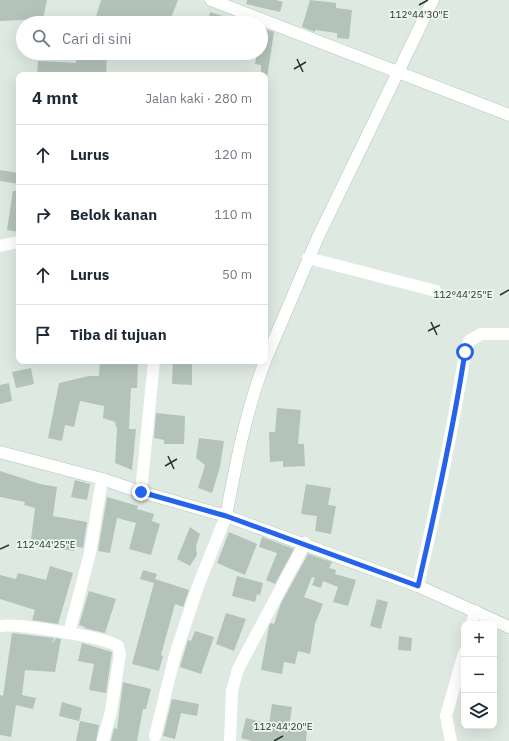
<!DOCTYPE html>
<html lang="id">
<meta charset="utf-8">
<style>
body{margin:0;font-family:"IBM Plex Sans",sans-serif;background:#f6f6f7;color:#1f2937}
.controls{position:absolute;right:12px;bottom:12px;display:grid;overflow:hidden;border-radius:8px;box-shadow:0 4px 16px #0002}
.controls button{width:36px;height:36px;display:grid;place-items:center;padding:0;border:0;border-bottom:1px solid #e0e1e3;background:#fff;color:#1f2937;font:20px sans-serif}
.stop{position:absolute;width:12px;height:12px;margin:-9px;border:3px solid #2563eb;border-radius:50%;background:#fff}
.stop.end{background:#2563eb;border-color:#fff;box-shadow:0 1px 4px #0008}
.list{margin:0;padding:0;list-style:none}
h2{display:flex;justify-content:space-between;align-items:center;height:52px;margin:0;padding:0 16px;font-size:17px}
h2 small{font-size:13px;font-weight:400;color:#747a83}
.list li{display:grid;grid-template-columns:26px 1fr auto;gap:12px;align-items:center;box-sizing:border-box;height:60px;padding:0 16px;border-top:1px solid #e0e1e3}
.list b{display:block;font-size:15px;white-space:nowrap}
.list em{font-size:13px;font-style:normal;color:#747a83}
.icon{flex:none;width:22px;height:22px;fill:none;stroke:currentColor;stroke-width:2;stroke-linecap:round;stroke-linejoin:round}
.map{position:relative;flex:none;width:509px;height:741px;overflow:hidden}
.search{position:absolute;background:#fff;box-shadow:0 4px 16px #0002;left:16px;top:16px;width:252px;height:44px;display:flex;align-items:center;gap:10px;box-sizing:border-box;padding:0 14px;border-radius:22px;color:#747a83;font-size:15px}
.panel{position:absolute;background:#fff;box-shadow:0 4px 16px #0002;left:16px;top:72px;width:252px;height:292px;border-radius:8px}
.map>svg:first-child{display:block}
.building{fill:#b4c3ba}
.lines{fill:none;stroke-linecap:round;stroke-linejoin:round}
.secondary-casing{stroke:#b2c8ba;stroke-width:13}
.street{stroke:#fff;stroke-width:12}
.secondary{stroke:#fff;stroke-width:12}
.route{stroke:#2563eb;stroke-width:5}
.ticks{fill:none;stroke:#21372b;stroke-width:1.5}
.ticks-label{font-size:10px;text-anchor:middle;fill:#21372b;stroke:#eef6f0;stroke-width:3.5;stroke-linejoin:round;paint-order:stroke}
</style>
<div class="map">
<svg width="509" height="741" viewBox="0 0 509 741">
<rect width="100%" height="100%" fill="#dee9e1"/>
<g class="building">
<polygon points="0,0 47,0 43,19 0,21"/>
<polygon points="101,0 178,0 169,23 94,23"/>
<polygon points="247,0 276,0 283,2 280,12 246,4"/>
<polygon points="310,0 336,3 336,8 352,10 349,39 337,38 337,33 315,30 315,32 302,27"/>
<polygon points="210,12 239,21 238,23 208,23"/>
<polygon points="261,28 274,32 267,78 265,75 261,75 261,65 255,64 257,53 261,53"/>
<polygon points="76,54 107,55 106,75 37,75 38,61 76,63"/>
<polygon points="0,170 19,173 19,184 0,181"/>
<polygon points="13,191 19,191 19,232 7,230"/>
<polygon points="100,361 138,361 137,388 131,388 129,429 136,429 132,470 115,463 117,429 115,422 103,418 104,406 80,401 74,427 65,425 62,441 48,438 59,383 89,376 99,376"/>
<polygon points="173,361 192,361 192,385 172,384"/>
<polygon points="31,368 34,384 16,388 12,372"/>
<polygon points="9,383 12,401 0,404 0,385"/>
<polygon points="277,408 301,410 298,444 304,444 305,466 283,467 283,461 270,462 269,432 275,432"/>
<polygon points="156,413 185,416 184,444 164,444 164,440 154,438"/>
<polygon points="199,438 224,441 220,467 212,493 198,488 205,465 196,458"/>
<polygon points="0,471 40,484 57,487 53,516 87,522 83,548 75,546 74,551 51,547 52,542 31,539 35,508 24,505 25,502 0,497"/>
<polygon points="75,480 90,484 87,500 71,497"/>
<polygon points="306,484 331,488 328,505 336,506 331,534 315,531 317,516 301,514"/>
<polygon points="107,497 138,506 137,509 154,514 152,521 160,524 151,555 129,549 136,523 117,518 110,553 98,551"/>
<polygon points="190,527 200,534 196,546 197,555 190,566 177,559"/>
<polygon points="229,532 257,544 245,575 217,563"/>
<polygon points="262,537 294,549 275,584 266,580 277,553 259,547"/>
<polygon points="308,554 332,562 329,568 336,570 335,574 356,580 348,606 333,602 338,587 323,581 321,588 312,585 315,578 312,577 304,597 323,604 315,624 310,654 298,651 295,664 284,662 282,674 261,670 269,626 271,623 274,624 281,603"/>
<polygon points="50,566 73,573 58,624 32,620 35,610 0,599 0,575 16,579 18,573 46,580"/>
<polygon points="143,570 157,574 155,579 189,590 183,607 175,604 161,655 163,656 159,671 132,664 154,583 140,579"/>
<polygon points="237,576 263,583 260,595 257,594 255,602 232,596"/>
<polygon points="89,591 116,599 105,633 84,628 85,627 79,625"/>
<polygon points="377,599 388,602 381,629 370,626"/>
<polygon points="226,613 246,619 234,651 216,644"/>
<polygon points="195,631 214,637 201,674 180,667 188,640 191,641"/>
<polygon points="12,633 54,638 52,644 56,638 61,639 55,672 25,670 22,695 36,698 33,709 16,705 11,737 0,735 0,695 3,696"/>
<polygon points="399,636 412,638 411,651 398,650"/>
<polygon points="82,643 112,652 106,693 89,690 94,664 78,661"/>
<polygon points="123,682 151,689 146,709 143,709 137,741 111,741 114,728 117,729"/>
<polygon points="172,699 199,704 197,716 181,713 175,739 163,736"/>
<polygon points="62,702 82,708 79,721 59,716"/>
<polygon points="272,704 292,707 289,728 307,731 306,741 252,741 241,738 246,718 269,724"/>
<polygon points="80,721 99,725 96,741 76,741"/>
</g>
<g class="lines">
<defs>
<g id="secondary">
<polyline points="211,0 509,115"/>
<polyline points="265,361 318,237 433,0"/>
<polyline points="0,452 102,479 141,492 226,516 418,586 509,627"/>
<path d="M226 516C236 463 246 411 265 361"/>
</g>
</defs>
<use href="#secondary" class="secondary-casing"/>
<g class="street">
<polyline points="0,246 19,242"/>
<polyline points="308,258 436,291"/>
<polyline points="141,492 154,361"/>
<path d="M418 586C436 508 453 431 465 352L469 341 481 334H509"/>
<polyline points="472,624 475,611"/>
<path d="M0 626C16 623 105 637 118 646L120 654 111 711 103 741"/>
<polyline points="69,633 90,553 102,479"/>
<polyline points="155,736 175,655 198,586 226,516"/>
<polyline points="230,741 232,691 238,669 305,543"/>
<polyline points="451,741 446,716 464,653"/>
</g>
<use href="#secondary" class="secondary"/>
</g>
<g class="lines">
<path class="route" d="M141 492 226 516 418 586C436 508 453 431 465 352"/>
</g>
<path class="ticks" d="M419 5 428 0M297 59 303 72M294 69 306 62M500 295 509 290M431 322 437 335M428 331 440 325M168 456 174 469M165 466 177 459M0 549 9 545M274 741 283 736"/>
<g class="ticks-label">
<text x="419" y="18">112°44'30"E</text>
<text x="463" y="298">112°44'25"E</text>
<text x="46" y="548">112°44'25"E</text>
<text x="283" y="730">112°44'20"E</text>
</g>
</svg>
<div class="controls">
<button>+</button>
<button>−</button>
<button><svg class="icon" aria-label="layers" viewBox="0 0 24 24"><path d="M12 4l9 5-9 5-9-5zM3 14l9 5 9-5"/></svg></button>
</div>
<div class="stop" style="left:465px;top:352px"></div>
<div class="stop end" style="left:141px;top:492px"></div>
<div class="search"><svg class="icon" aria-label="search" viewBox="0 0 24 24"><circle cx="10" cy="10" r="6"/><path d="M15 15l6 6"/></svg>Cari di sini</div>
<section class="panel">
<h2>4 mnt<small>Jalan kaki · 280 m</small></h2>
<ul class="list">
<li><svg class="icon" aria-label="ahead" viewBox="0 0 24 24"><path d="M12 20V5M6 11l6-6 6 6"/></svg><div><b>Lurus</b></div><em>120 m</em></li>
<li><svg class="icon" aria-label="right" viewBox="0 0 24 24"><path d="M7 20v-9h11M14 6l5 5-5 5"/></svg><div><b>Belok kanan</b></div><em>110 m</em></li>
<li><svg class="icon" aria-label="ahead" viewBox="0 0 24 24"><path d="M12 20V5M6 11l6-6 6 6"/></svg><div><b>Lurus</b></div><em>50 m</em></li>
<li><svg class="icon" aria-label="arrive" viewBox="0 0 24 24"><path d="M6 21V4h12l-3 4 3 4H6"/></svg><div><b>Tiba di tujuan</b></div></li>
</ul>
</section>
</div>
